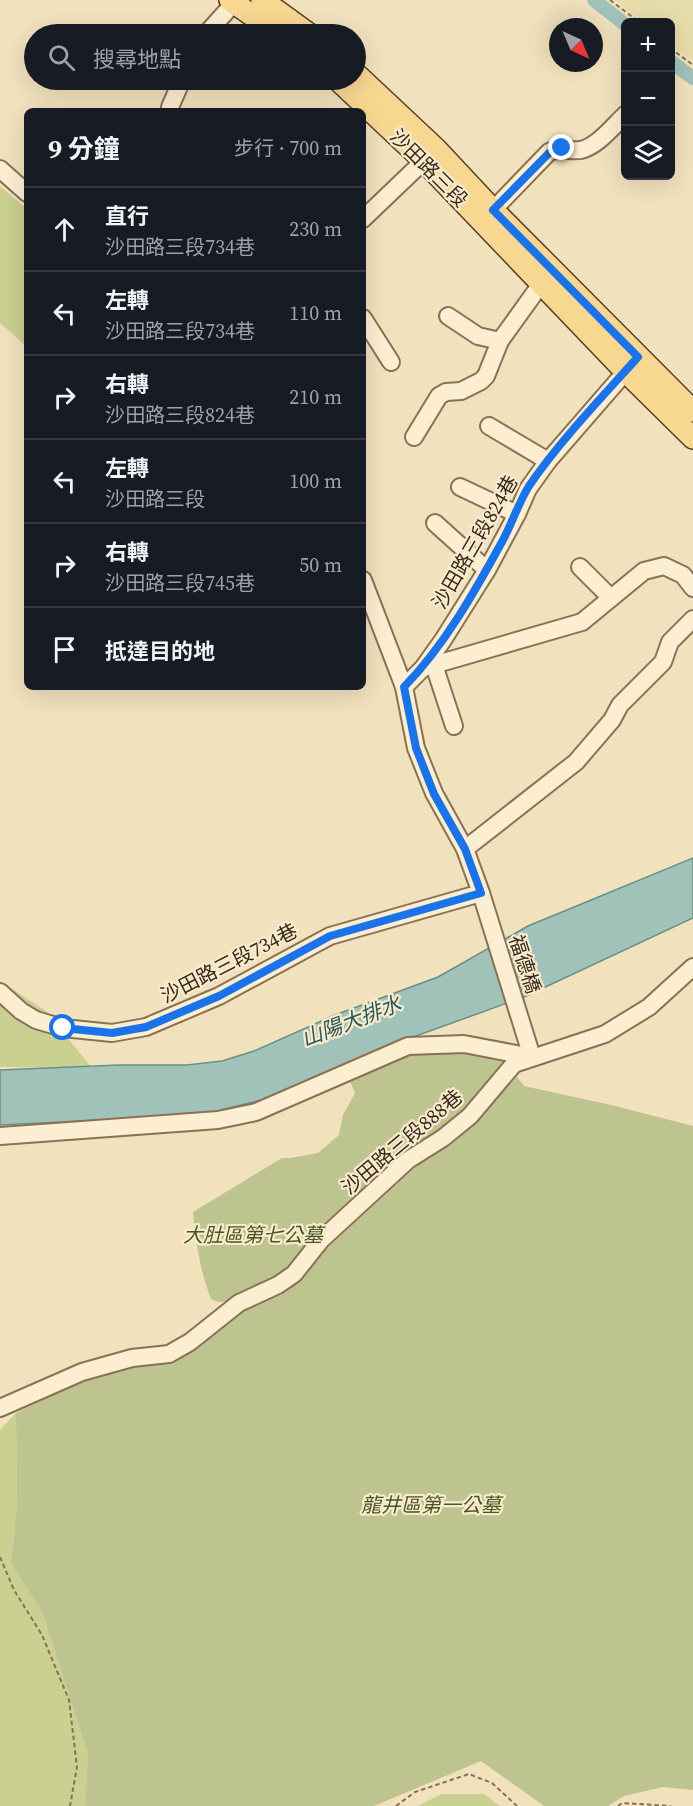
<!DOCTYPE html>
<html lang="zh-TW">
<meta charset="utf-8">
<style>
body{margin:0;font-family:"Source Serif 4","Noto Sans TC",serif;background:#242831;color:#f1f3f6}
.controls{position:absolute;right:18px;top:18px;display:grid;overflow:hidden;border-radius:9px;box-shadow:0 6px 24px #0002}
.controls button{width:54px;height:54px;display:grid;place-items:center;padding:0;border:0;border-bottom:2px solid #363941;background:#171b24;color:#f1f3f6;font:30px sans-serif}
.compass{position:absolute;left:549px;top:18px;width:54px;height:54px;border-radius:50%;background:#171b24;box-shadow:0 6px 24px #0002;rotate:136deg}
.stop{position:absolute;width:18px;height:18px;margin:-14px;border:4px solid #1a73e8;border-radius:50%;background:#fff}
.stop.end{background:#1a73e8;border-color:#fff;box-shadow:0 2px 6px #0008}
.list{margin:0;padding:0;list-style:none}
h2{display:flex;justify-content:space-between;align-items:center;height:78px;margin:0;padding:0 24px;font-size:26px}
h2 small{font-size:20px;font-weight:400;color:#9ea1a6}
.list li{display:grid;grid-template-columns:39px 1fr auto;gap:18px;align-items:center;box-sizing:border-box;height:84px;padding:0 24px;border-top:2px solid #363941}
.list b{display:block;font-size:22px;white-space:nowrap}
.list p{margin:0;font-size:20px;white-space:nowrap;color:#9ea1a6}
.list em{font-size:20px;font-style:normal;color:#9ea1a6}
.icon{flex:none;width:33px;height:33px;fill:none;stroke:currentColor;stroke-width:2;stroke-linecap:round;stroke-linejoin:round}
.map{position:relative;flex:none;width:693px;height:1806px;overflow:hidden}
.search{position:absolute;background:#171b24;box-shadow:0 6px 24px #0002;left:24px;top:24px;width:342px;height:66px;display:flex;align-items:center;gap:15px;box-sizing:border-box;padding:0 21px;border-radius:33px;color:#9ea1a6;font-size:22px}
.panel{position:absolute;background:#171b24;box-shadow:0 6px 24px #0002;left:24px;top:108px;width:342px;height:582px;border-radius:9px}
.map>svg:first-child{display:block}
.farmland{fill:#e7ddaa}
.green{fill:#c9d090}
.cemetery{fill:#bec490}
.water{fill:#a1c2b8;stroke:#689086;stroke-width:1.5}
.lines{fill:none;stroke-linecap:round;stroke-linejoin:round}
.canal{stroke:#a1c2b8;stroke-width:14}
.minor-casing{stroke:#8a7155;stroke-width:20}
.major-casing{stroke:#573e2a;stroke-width:24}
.path{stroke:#8a7155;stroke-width:2;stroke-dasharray:4.5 3;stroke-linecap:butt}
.minor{stroke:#fbeed1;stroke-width:16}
.major{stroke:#f8d791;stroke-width:21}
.route{stroke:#1a73e8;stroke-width:8}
.labels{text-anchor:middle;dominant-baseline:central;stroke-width:4.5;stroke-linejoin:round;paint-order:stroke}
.street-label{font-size:20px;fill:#38291b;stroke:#f8ebcd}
.park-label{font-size:20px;font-style:italic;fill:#495620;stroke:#f8ebcd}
.water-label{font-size:21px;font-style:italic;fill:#295956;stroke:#f8ebcd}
</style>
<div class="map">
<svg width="693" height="1806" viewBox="0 0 693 1806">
<rect width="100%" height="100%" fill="#f1e1bd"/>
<polygon class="farmland" points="614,0 693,0 693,61 671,44 670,22 643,22"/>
<g class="green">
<polygon points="0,186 27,209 27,347 0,323"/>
<polygon points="0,981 46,1011 92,1068 0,1067"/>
<polygon points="16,1413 17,1506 11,1563 43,1614 88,1754 85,1806 0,1806 0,1430"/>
<polygon points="441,1794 484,1794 500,1806 418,1806"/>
</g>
<g class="cemetery">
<path d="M451 1048 503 1058 504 1061 476 1101 281 1280 233 1301 219 1302 211 1299C200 1270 196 1243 193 1212L282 1158H291L318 1153 339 1135 343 1115 355 1093 349 1079 411 1052Z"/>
<polygon points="517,1077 524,1086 611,1105 693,1126 693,1790 663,1787 624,1796 608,1806 544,1806 481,1761 374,1806 85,1806 88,1754 43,1614 11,1563 17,1506 16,1413 73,1385 196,1348 247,1306 286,1288 402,1176 476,1119"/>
</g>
<polygon class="water" points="693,858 693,918 524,997 416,1036 290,1093 213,1112 121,1119 0,1125 0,1070 119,1065 187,1065 222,1061 254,1051 335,1015 438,977 528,926"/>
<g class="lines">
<g class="canal">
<polyline points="594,0 626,25"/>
<polyline points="670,61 693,78"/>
</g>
<defs>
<g id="minor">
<polyline points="206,34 234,3"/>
<polyline points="170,107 182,80"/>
<polyline points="0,169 27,193"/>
<path d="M493 210 549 152C561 146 569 152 581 150 598 146 614 125 626 114"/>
<polyline points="363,219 431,154"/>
<polyline points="448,316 478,336 500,341"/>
<polyline points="363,318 391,362"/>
<polyline points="489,426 548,461"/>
<polyline points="414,437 439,396 446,392 461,391 481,381 486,376 500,341 541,284"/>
<polyline points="460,487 517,514"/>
<polyline points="435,523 487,570"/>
<polyline points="580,567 611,598"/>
<polyline points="363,580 404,687 416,748 434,793 465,849 481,893 532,1057"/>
<polyline points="434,665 454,726"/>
<polyline points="423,668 582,622 644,571 664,566 683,575 693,588"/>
<polyline points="404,687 423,668 443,640 487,570 517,514 528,489 548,461 634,362"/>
<polyline points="465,849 576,762 612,720 620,705 663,662 670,642 693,619"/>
<polyline points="0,992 21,1011 36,1020 63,1028 112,1033 146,1027 219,996 330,936 481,893"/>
<polyline points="0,1136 218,1120 256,1112 408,1046 464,1044 532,1057"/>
<polyline points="0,1408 82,1372 132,1358 169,1354 190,1342 239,1303 278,1285 294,1274 321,1240 408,1160 443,1138 470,1116 514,1064 605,1034 649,1007 693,967"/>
</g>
<g id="major">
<polyline points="230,0 279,34"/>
<polyline points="262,0 309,34"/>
<polyline points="356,74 436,149 493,210 693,411"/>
<polyline points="338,80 423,160 625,371 693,438"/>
</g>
</defs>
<use href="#minor" class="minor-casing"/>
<use href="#major" class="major-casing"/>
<g class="path">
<polyline points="610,0 639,22"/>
<polyline points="670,48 693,65"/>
<polyline points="0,1557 14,1590 42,1635 69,1700 77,1767 70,1806"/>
<polyline points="396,1806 415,1792 469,1774 492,1783 517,1806"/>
<polyline points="618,1806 622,1803 671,1806"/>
</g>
<use href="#minor" class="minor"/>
<use href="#major" class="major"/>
</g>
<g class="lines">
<path class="route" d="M63 1028 112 1033 146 1027 219 996 330 936 481 893 465 849 434 794 416 748 404 687C445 645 475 591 503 540 512 523 519 502 529 486 559 442 602 397 638 357L493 210 549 153 562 148"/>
</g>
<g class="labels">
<g class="street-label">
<text transform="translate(429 168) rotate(45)">沙田路三段</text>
<text transform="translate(475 542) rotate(-60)">沙田路三段824巷</text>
<text transform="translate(229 963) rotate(-27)">沙田路三段734巷</text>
<text transform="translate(525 964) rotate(72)">福德橋</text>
<text transform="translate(402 1142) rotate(-40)">沙田路三段888巷</text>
</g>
<g class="park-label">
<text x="253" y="1235">大肚區第七公墓</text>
<text x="431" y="1505">龍井區第一公墓</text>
</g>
<g class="water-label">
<text transform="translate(351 1021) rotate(-21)">山陽大排水</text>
</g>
</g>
</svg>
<div class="controls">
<button>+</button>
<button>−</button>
<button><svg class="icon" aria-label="layers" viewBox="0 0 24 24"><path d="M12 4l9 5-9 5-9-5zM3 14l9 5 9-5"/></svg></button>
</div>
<svg class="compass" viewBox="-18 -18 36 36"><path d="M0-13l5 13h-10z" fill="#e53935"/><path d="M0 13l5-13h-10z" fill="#9ea1a6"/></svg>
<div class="stop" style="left:63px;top:1028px"></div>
<div class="stop end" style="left:562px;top:148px"></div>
<div class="search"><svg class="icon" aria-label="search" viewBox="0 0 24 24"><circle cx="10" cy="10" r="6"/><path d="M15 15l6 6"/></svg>搜尋地點</div>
<section class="panel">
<h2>9 分鐘<small>步行 · 700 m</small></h2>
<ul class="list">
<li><svg class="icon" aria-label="ahead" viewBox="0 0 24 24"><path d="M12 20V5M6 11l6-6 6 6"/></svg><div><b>直行</b><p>沙田路三段734巷</p></div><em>230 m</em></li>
<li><svg class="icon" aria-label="left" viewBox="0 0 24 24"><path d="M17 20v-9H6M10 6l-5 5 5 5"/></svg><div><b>左轉</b><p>沙田路三段734巷</p></div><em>110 m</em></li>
<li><svg class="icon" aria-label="right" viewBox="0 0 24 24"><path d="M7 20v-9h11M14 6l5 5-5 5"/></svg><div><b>右轉</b><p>沙田路三段824巷</p></div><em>210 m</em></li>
<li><svg class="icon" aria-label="left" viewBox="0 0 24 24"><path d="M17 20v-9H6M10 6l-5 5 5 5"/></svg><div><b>左轉</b><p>沙田路三段</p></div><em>100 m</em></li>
<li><svg class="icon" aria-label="right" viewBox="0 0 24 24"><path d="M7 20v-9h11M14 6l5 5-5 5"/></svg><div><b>右轉</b><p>沙田路三段745巷</p></div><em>50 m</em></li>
<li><svg class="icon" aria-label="arrive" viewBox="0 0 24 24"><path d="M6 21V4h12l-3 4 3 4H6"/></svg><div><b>抵達目的地</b></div></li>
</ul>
</section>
</div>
